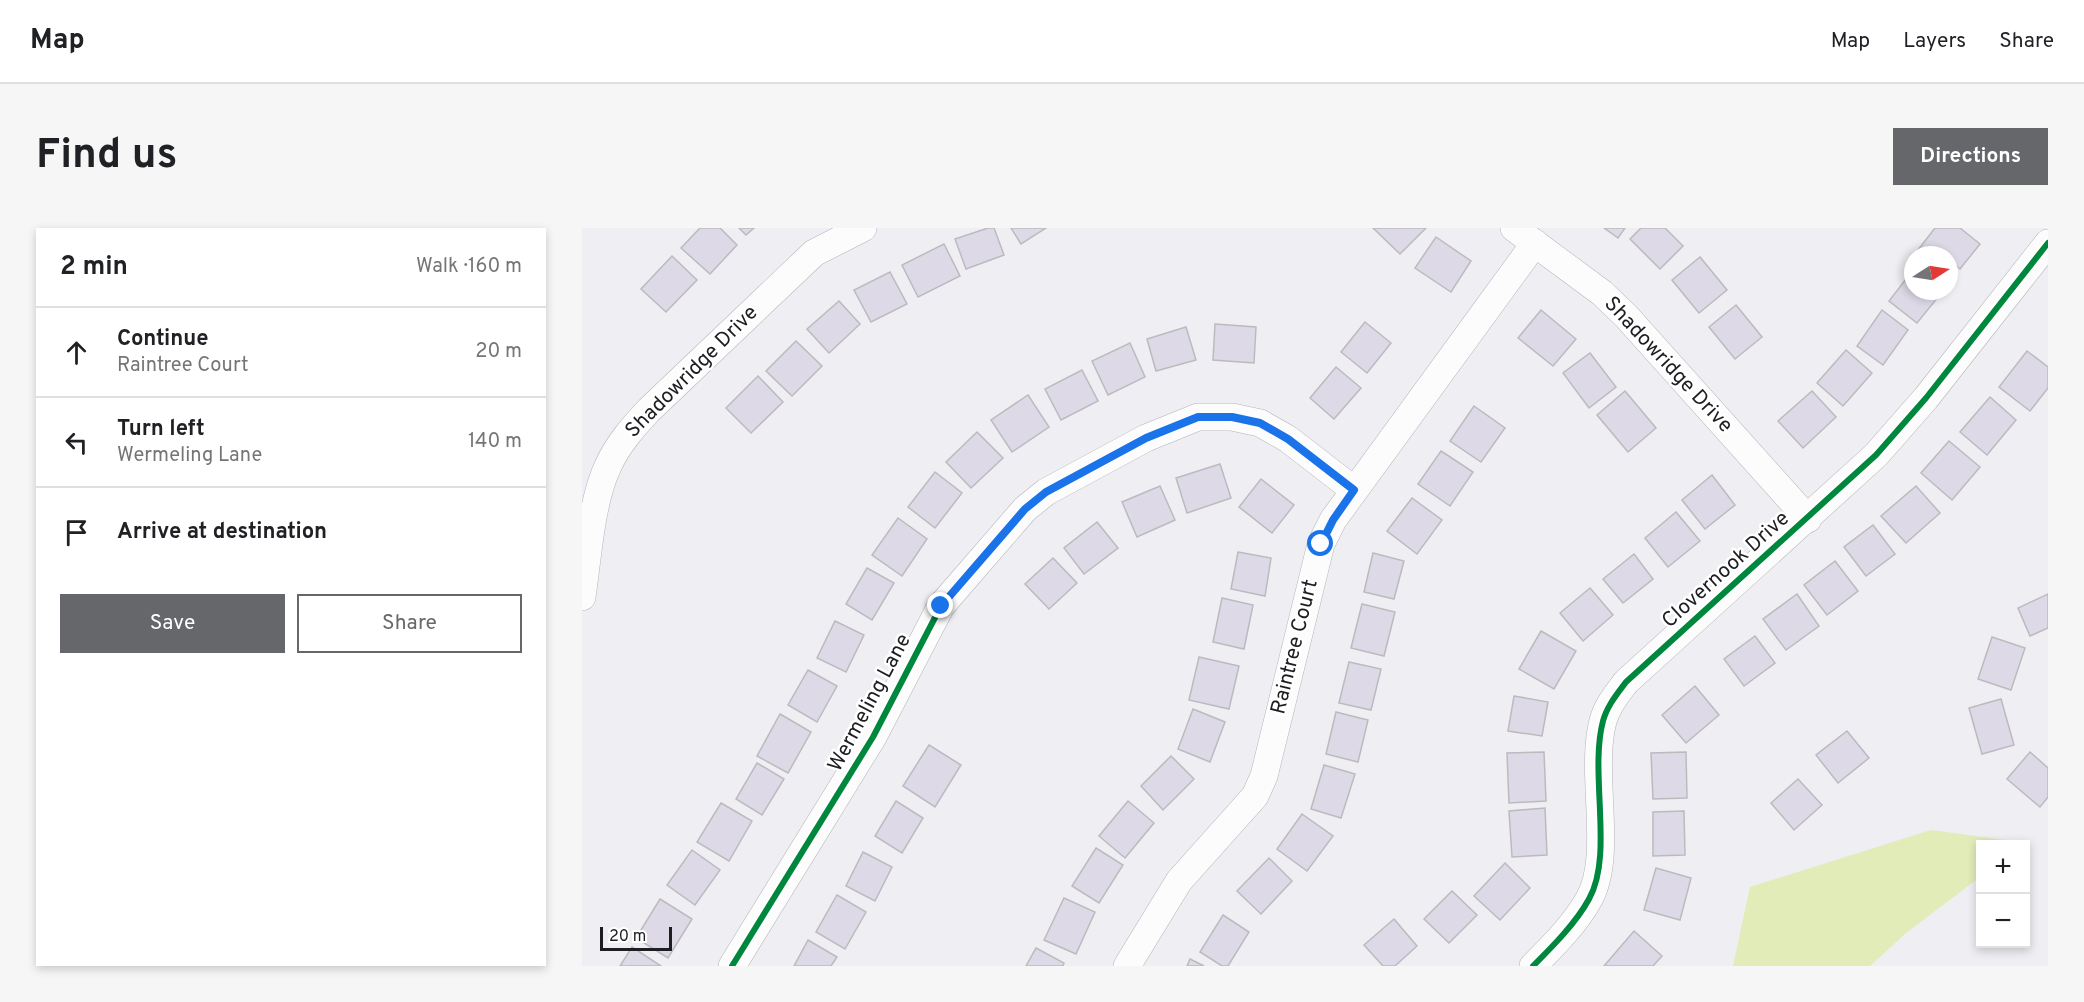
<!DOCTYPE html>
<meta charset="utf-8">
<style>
body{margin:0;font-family:Overpass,sans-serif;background:#f6f6f6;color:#202124}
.controls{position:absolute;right:18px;bottom:18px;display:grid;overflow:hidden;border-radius:0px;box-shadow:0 3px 9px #0003}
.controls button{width:54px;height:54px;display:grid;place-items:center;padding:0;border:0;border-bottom:2px solid #e0e0e0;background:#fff;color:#202124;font:30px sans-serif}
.compass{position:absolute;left:1322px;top:18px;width:54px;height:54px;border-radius:50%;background:#fff;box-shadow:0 3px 9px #0003;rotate:78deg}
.scale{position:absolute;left:18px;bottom:15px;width:72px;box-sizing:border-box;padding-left:6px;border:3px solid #1d1e21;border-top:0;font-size:16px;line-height:21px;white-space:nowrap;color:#1d1e21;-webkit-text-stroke:4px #fff;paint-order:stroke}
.stop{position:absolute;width:18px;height:18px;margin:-14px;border:4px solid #1a73e8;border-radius:50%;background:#fff}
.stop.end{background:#1a73e8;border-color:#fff;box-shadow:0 2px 6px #0008}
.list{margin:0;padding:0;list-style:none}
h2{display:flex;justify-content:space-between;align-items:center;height:78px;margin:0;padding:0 24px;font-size:26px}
h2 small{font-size:20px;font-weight:400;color:#757577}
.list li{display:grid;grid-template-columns:39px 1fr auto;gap:18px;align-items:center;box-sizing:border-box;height:90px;padding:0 24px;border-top:2px solid #e0e0e0}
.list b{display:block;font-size:22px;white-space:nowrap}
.list p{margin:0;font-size:20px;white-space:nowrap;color:#757577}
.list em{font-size:20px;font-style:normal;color:#757577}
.actions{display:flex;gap:12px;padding:18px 24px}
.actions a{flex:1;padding:14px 0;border:2px solid #66676a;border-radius:0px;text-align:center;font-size:21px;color:#66676a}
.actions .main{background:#66676a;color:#fff}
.icon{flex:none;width:33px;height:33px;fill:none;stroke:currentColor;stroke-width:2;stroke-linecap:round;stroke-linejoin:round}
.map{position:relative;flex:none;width:1466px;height:738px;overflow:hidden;border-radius:0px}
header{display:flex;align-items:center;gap:36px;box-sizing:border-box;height:84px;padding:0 30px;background:#fff;border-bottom:2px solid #e0e0e0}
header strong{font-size:28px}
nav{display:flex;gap:33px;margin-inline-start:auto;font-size:21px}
.intro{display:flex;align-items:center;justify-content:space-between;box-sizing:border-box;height:144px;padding:0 36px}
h1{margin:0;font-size:42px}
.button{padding:15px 27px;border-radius:0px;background:#66676a;color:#fff;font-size:21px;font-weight:700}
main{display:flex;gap:36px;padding:0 36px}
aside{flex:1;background:#fff;border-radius:0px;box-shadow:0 3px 9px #0003}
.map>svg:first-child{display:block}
.green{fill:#e1ecb8}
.building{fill:#ddd9e6;stroke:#bbbbbf;stroke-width:1.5}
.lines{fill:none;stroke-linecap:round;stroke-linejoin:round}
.minor-casing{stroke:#b4b4b8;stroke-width:28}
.minor{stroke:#fcfcfd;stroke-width:27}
.cycleway-casing{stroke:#fff;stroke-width:10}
.cycleway{stroke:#00873e;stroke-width:6}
.route{stroke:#1a73e8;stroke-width:8}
.labels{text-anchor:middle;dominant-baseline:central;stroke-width:5;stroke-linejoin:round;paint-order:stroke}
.street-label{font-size:21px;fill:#1d1e21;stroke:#fff}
</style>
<header>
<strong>Map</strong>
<nav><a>Map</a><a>Layers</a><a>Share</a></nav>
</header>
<div class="intro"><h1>Find us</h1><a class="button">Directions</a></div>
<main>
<aside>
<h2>2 min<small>Walk · 160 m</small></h2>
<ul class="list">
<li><svg class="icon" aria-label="ahead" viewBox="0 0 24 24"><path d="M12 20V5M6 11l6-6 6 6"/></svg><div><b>Continue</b><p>Raintree Court</p></div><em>20 m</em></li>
<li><svg class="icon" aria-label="left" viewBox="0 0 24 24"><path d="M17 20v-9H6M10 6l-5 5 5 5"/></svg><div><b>Turn left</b><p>Wermeling Lane</p></div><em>140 m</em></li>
<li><svg class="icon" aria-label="arrive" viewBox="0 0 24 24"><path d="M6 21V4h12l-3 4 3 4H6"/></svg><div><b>Arrive at destination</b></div></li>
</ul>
<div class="actions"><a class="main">Save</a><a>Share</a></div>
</aside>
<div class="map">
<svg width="1466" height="738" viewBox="0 0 1466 738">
<rect width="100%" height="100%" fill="#eeeef3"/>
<polygon class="green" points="1349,602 1445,615 1398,616 1398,649 1324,705 1288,738 1151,738 1168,659"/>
<g class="building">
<polygon points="118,0 138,0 155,17 128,46 99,20"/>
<polygon points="157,0 172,0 164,7"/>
<polygon points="406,0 412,0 422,27 384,41 373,11"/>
<polygon points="429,0 464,0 439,16"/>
<polygon points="791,0 844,0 818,26"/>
<polygon points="1022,0 1043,0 1036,10"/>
<polygon points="1059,0 1083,0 1101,18 1078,41 1048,11"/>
<polygon points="1353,0 1378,0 1398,16 1378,41 1367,32 1367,27 1342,27 1336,22"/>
<polygon points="854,9 889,33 869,64 833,40"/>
<polygon points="362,16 378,48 336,69 320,37"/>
<polygon points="90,28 115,52 84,84 59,61"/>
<polygon points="1118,29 1145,62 1117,85 1090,52"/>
<polygon points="1331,42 1331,63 1361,63 1335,95 1307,73"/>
<polygon points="308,44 325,76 289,94 272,62"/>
<polygon points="257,73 278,96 247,125 225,101"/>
<polygon points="1154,77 1180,109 1153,131 1127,99"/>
<polygon points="959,82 994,111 971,138 936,110"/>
<polygon points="1300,82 1326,102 1301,137 1275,118"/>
<polygon points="783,94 809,115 785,145 759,124"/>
<polygon points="633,96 674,99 672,135 631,132"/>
<polygon points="604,99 614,132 574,143 565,111"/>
<polygon points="214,113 240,138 210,168 184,143"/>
<polygon points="548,115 563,149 526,167 510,133"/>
<polygon points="1264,122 1290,145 1261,178 1235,155"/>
<polygon points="1445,123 1466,139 1466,160 1448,183 1417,159"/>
<polygon points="1008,125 1034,159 1007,180 981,145"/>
<polygon points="754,139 779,160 752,191 728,170"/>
<polygon points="500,142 516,173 479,192 463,161"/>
<polygon points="176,148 201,174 169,205 144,180"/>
<polygon points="1043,163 1074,200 1046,224 1015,187"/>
<polygon points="1230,163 1254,189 1221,220 1196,193"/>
<polygon points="446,167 467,199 430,224 409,192"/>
<polygon points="1408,169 1434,192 1405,227 1378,204"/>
<polygon points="892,178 923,200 899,234 868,213"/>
<polygon points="395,204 421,230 389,260 364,234"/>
<polygon points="1367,213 1398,239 1370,272 1339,245"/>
<polygon points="859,223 891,244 868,278 836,256"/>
<polygon points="638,236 649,270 605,285 594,250"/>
<polygon points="353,244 380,265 353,300 326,279"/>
<polygon points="1130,247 1153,277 1123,301 1100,272"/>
<polygon points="679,251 712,277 690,305 657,279"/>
<polygon points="578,258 593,292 555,309 540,274"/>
<polygon points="1334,258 1358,285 1324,315 1299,288"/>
<polygon points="830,270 860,292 835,326 805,303"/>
<polygon points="1094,284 1118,313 1086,339 1063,310"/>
<polygon points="316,290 345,311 320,348 290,327"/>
<polygon points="515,294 536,320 502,346 482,320"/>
<polygon points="1291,297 1313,326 1284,348 1262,319"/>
<polygon points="656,324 689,330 683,368 649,361"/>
<polygon points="791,325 822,333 812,371 782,364"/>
<polygon points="1052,326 1071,351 1041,375 1021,351"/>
<polygon points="471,330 495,355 467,381 443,356"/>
<polygon points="1253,333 1276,363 1245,387 1222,357"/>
<polygon points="285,340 312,355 290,392 264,376"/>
<polygon points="1008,360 1031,387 1001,413 978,385"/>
<polygon points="1215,366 1237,398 1204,422 1181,391"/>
<polygon points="1466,366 1466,400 1448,408 1436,380"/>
<polygon points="640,370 671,377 662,421 631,414"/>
<polygon points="780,376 813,384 802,428 769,420"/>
<polygon points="253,393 282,407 264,444 235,430"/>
<polygon points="959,403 994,423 972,461 937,441"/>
<polygon points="1173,408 1193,435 1162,458 1142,431"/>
<polygon points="1410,409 1443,420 1429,462 1396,451"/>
<polygon points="617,429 657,438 647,481 607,472"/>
<polygon points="767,434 799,441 789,482 757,475"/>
<polygon points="226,442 255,458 235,494 206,477"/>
<polygon points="1113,458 1137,487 1104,515 1080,487"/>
<polygon points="932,468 966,474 960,508 926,503"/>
<polygon points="1419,471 1432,517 1400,526 1387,480"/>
<polygon points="611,481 643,494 628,534 596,521"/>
<polygon points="754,484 786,492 776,534 744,526"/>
<polygon points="198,486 229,504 206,545 175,528"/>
<polygon points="1265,503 1287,530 1256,555 1234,527"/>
<polygon points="347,517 379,537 353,579 321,558"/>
<polygon points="962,524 964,573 927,575 925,525"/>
<polygon points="1104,524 1105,570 1071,571 1069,525"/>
<polygon points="1448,524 1466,540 1466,569 1458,579 1425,551"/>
<polygon points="589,528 612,551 581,582 559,558"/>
<polygon points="175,535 202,551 180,587 154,571"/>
<polygon points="742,537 773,546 759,590 729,581"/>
<polygon points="1216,551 1240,577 1212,602 1189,575"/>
<polygon points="314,573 341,590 320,625 293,608"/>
<polygon points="546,573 572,595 543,630 517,608"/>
<polygon points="139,575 170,593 147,633 115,614"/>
<polygon points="963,580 965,627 930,629 927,583"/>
<polygon points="1102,583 1103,627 1071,628 1071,584"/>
<polygon points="720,586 751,608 725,643 695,621"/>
<polygon points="514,620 541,637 517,675 490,658"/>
<polygon points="110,622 138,642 113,677 85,657"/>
<polygon points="281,624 310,639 293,673 264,658"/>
<polygon points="687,630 710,653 679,686 655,663"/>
<polygon points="923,635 948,660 918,692 892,668"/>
<polygon points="1074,640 1109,650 1098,692 1062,682"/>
<polygon points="870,663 895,687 867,715 842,691"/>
<polygon points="255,667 284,684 263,721 234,704"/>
<polygon points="482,670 513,684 494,726 462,712"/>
<polygon points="78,671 110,691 86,730 54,710"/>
<polygon points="641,687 667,704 646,738 640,738 618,724"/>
<polygon points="812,691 835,718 813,738 801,738 782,717"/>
<polygon points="1052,703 1080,728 1071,738 1022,738"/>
<polygon points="226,712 255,729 249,738 212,738"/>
<polygon points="50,719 79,738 38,738"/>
<polygon points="454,720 482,735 481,738 444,738"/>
<polygon points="608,731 622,738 605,738"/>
</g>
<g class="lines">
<defs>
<g id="minor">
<polyline points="932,0 1020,65 1044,88 1226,291"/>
<path d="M0 369C6 329 9 274 26 238 36 216 51 199 67 182L232 25 281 0"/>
<polyline points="150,738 291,509 359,378 443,281 464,264 564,210 616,189 650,189 678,195 706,211 772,262"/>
<polyline points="545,738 597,653 673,568 682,548 739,316 751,292 953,15"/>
<path d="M951 738C970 719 994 695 1007 671 1032 627 1007 545 1021 493 1025 478 1035 466 1044 454L1294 227 1344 170 1466 15"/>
</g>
</defs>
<use href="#minor" class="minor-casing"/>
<use href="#minor" class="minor"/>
<defs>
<g id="cycleway">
<polyline points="150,738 291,509 359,378 443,281 464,264 564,210 616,189 650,189 678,195 706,211 772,262"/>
<path d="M951 738C970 719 994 695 1007 671 1032 627 1007 545 1021 493 1025 478 1035 466 1044 454L1294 227 1344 170 1466 15"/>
</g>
</defs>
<use href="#cycleway" class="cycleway-casing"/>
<use href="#cycleway" class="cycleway"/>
</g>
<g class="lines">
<polyline class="route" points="359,378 443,281 464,264 564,210 616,189 650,189 678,195 706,211 772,262 751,292 739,316"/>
</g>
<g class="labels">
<g class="street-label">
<text transform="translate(1086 137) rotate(47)">Shadowridge Drive</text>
<text transform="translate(110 144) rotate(-45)">Shadowridge Drive</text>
<text transform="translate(1144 342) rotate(-42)">Clovernook Drive</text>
<text transform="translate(713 419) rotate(-76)">Raintree Court</text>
<text transform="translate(288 475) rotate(-62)">Wermeling Lane</text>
</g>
</g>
</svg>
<div class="controls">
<button>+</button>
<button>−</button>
</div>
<svg class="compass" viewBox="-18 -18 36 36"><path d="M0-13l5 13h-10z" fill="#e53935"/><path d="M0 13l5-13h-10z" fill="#757577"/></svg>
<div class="scale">20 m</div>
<div class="stop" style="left:739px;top:316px"></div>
<div class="stop end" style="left:359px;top:378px"></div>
</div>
</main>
